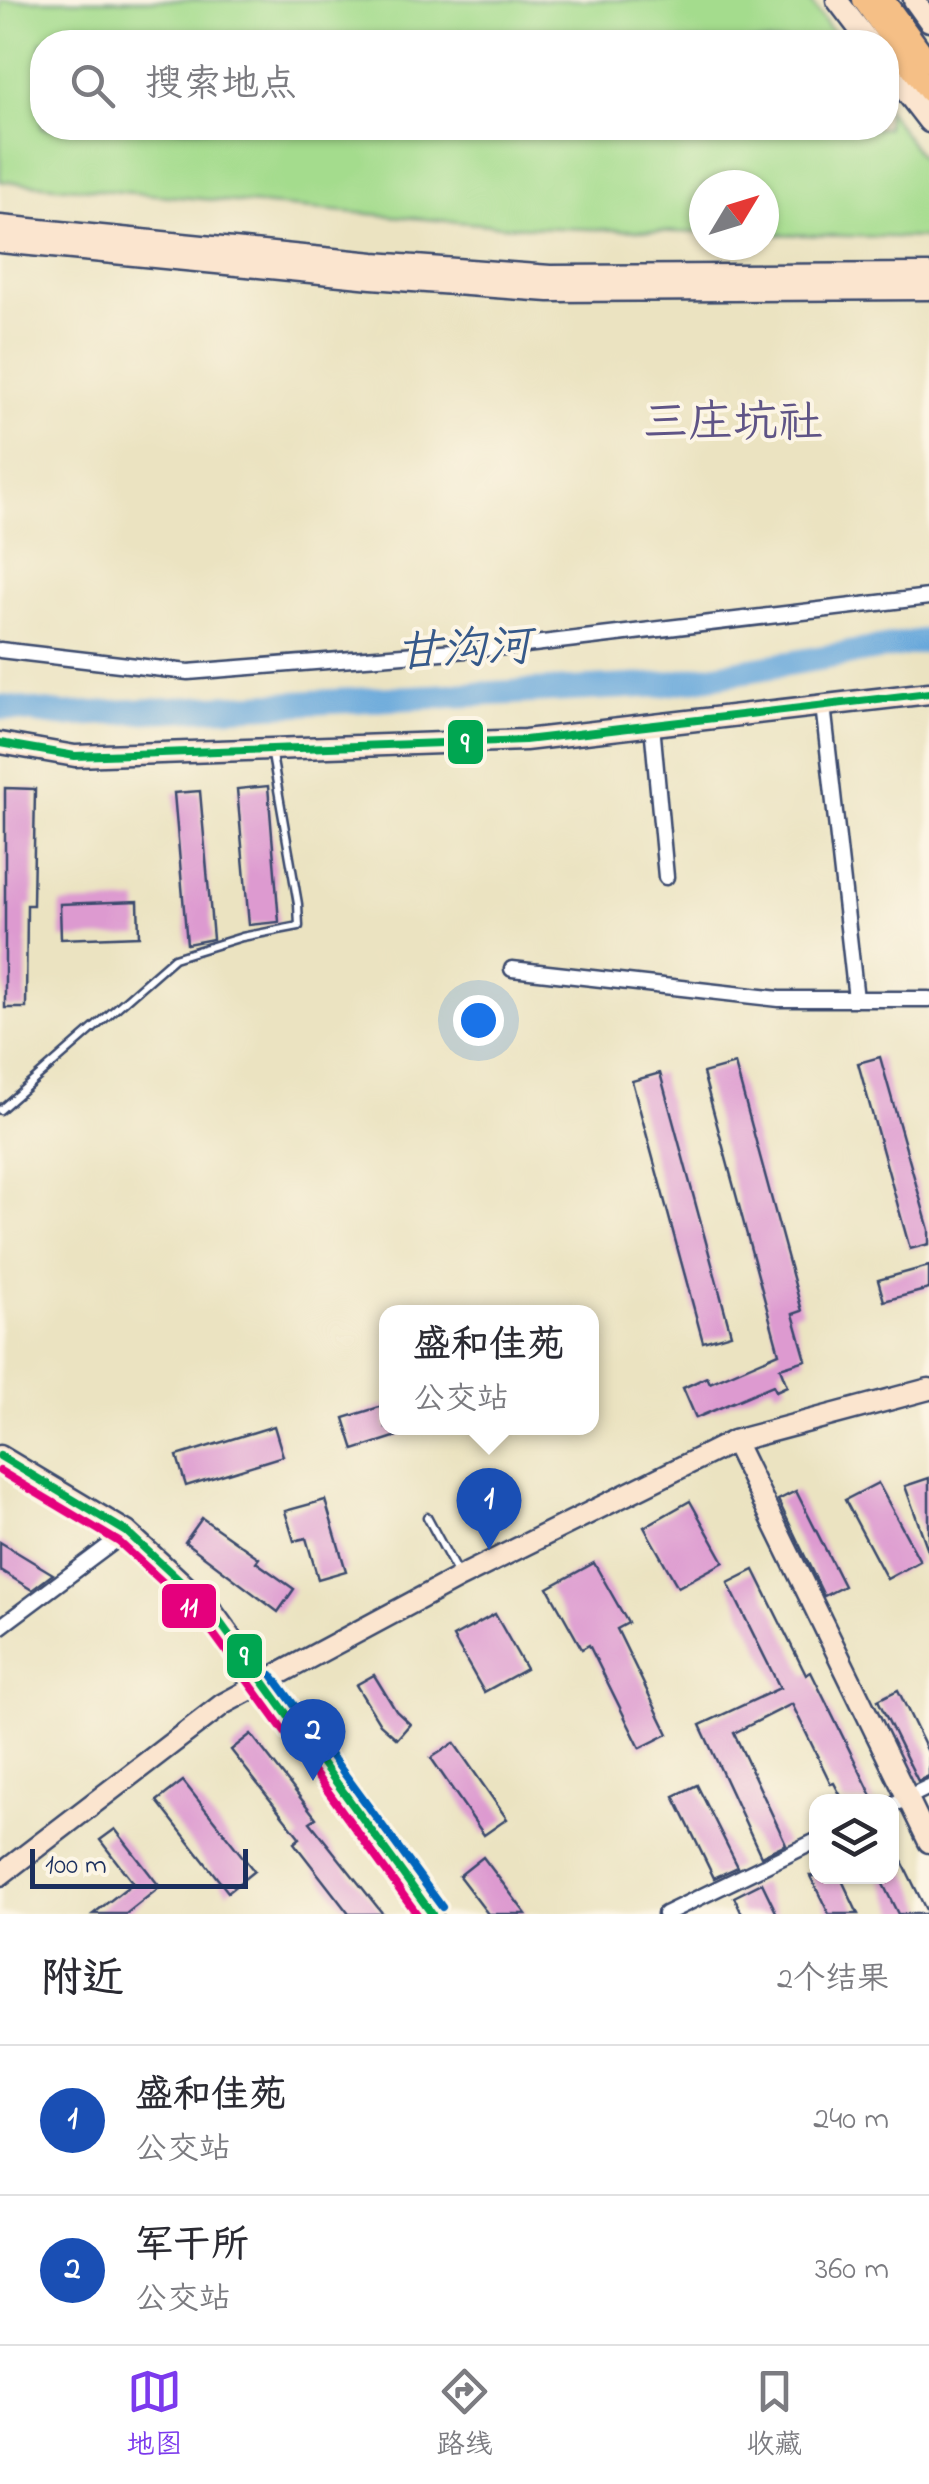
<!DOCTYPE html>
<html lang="zh">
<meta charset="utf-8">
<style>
body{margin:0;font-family:"Indie Flower","LXGW WenKai TC",sans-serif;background:#f7f7f7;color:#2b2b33}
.controls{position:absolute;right:30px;bottom:30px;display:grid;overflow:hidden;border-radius:20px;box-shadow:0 2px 8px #0004}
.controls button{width:90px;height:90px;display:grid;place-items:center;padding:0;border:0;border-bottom:2px solid #e1e1e2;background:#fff;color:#2b2b33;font:50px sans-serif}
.compass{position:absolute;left:689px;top:170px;width:90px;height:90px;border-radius:50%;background:#fff;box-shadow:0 2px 8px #0004;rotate:52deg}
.scale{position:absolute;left:30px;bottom:25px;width:218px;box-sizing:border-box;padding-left:10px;border:5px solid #1b2f5e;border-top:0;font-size:28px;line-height:35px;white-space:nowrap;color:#1b2f5e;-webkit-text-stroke:8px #fcf5e5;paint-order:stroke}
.you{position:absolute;left:478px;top:1020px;width:35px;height:35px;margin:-25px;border:8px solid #fff;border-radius:50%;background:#1a73e8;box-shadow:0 0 0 15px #1a73e833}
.badge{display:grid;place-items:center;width:65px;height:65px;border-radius:50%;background:#7c3aed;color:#fff;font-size:32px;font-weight:700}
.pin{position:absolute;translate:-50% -82px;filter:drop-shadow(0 2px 5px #0008)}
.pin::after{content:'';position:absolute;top:52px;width:35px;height:30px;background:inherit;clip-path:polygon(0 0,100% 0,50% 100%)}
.popup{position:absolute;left:379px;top:1305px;width:220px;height:130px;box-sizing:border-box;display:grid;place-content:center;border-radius:20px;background:#fff;filter:drop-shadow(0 2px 8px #0005);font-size:32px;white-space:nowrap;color:#7c7c81}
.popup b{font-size:38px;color:#2b2b33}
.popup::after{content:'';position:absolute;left:50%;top:100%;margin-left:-20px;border:20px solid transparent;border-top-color:#fff}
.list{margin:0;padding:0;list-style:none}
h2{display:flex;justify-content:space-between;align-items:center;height:130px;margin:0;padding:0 40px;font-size:42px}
h2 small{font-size:32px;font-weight:400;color:#7c7c81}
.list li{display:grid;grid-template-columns:65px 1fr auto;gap:30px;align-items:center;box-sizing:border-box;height:150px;padding:0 40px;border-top:2px solid #e1e1e2}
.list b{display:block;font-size:38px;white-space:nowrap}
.list p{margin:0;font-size:32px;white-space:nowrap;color:#7c7c81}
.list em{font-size:32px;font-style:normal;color:#7c7c81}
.icon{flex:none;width:55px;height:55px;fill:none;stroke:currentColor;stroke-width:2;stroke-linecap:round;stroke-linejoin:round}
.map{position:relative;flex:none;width:929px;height:1914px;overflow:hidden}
.search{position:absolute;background:#fff;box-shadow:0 2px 8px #0004;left:30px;right:30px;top:30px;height:110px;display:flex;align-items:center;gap:25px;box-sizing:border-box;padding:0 35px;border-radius:40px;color:#7c7c81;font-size:38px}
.sheet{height:430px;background:#fff}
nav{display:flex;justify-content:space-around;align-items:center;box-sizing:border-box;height:140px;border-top:2px solid #e1e1e2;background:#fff;font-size:28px;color:#7c7c81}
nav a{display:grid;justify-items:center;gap:5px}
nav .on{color:#7c3aed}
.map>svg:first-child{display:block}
.green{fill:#a4dc8d;stroke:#608676;stroke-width:2.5}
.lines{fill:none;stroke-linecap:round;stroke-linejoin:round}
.river{stroke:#67a8db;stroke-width:25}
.building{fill:#dd9ad0}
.lane-casing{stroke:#3a4a6d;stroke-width:11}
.street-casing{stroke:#3a4a6d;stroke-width:19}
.secondary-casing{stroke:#3a4a6d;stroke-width:25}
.primary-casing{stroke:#3a4a6d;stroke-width:25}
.lane{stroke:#fff;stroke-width:6}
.street{stroke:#fff;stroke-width:14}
.secondary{stroke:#fbe5cf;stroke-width:20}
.primary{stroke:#f5bf86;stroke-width:20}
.bus-1-casing{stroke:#fcf5e5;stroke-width:15}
.bus-2-casing{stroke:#fcf5e5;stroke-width:15}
.bus-3-casing{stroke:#fcf5e5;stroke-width:15}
.bus-1{stroke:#00a651;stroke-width:8}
.bus-2{stroke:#e5007d;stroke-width:8}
.bus-3{stroke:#0065bd;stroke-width:8}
.labels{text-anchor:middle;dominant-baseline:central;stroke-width:8;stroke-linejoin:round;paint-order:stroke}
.neighbourhood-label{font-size:45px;fill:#5f5486;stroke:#fcf5e5}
.water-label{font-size:45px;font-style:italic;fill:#36598a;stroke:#fcf5e5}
.line-badge{stroke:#fcf5e5;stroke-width:4}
.badge-label{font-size:28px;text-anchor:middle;font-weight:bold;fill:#fff}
</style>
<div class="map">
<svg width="929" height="1914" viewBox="0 0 929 1914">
<rect width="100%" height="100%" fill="#fcf5e5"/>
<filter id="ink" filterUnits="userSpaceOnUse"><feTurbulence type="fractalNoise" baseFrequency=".01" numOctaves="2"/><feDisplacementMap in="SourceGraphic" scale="20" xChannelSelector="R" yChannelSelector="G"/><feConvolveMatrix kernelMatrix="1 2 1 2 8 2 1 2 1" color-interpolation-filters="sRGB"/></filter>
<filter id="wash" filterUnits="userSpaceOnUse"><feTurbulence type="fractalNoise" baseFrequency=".0048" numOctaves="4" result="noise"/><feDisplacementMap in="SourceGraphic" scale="40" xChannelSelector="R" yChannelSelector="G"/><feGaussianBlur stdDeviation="2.25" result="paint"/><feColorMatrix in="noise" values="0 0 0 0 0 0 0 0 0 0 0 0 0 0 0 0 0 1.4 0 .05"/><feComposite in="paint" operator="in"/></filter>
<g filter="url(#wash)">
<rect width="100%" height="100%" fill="#ebe3c1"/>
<polygon class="green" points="0,0 809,0 840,42 42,42 42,128 886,128 887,109 929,169 929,238 764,234 764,185 704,185 704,233 503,226 0,181"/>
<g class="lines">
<polyline class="river" points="0,707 64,715 659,685 929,640"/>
</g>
<g id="blocks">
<g class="building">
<polygon points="268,786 279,922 249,925 237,789"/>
<polygon points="5,788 35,789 33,905 27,905 26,1008 5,1008"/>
<polygon points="200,791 213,939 187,944 174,793"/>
<polygon points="138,901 139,936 61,939 60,904"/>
<polygon points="880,1057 929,1230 929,1244 910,1249 858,1063"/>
<polygon points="735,1064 802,1311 793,1314 806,1360 780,1368 787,1386 776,1391 773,1385 696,1418 683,1388 707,1377 710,1383 779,1353 703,1073"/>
<polygon points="660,1073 731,1334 703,1342 632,1081"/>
<polygon points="929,1266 929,1289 884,1301 878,1280"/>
<polygon points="386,1405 386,1428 416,1428 416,1430 354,1450 344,1418"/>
<polygon points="274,1426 283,1456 186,1486 177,1456"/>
<polygon points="929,1478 929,1549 928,1550 905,1486"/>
<polygon points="878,1483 920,1561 887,1579 845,1500"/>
<polygon points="796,1491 844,1586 824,1596 778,1500"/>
<polygon points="325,1500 346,1571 318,1579 306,1538 294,1541 285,1511"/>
<polygon points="690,1501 724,1562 678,1587 644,1527"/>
<polygon points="202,1518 259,1558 256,1562 294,1589 278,1612 185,1542"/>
<polygon points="0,1542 53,1574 32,1590 0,1570"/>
<polygon points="594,1563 628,1623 617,1629 668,1734 640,1748 589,1645 582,1649 548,1588"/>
<polygon points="754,1570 806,1675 811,1672 875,1802 844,1802 834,1783 831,1784 792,1704 734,1733 786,1844 761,1856 700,1725 780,1688 728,1583"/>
<polygon points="495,1614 526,1669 484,1692 453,1637"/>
<polygon points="374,1675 396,1711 410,1724 397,1739 380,1724 356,1685"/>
<polygon points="898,1690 929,1754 929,1776 918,1781 878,1700"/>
<polygon points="251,1734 316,1818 310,1822 383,1914 349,1914 294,1843 300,1838 231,1750"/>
<polygon points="454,1743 507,1819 484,1835 431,1758"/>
<polygon points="183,1781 254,1871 228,1892 157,1801"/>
<polygon points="697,1785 738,1867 714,1878 674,1796"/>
<polygon points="115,1829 160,1887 126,1914 93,1914 133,1883 100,1840"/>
<polygon points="892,1841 928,1914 898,1914 879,1876 892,1876"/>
<polygon points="483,1857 526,1914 488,1914 459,1876"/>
<polygon points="810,1876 840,1876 858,1914 829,1914"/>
<polygon points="762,1883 777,1914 742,1914 734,1897"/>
</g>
</g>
</g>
<g filter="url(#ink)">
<use href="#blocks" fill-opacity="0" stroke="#3a4a6d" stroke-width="2.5"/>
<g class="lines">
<defs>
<g id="lane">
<polyline points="0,1110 174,958 242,937 299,926 298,904 272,755"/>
<polyline points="427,1517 459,1576"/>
</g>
<g id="street">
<polyline points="0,650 188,672 517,646 929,597"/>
<polyline points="823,705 856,999"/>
<polyline points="652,725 666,877"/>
<polyline points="512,969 779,999 929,999"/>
<polyline points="0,1627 127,1532"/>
<polyline points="892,1805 929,1787"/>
<polyline points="665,1914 816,1841"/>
</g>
<g id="secondary">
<polyline points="837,0 869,42"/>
<polyline points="914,0 929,21"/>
<polyline points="886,66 929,122"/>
<polyline points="0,226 374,263 550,276 929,274"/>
<polyline points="0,242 372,278 549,291 929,289"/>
<polyline points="0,743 75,756 525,740 929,693"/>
<polyline points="734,1441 929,1842"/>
<polyline points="0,1456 127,1532 211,1610 432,1914"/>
<polyline points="0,1875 223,1704 460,1577 734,1441 929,1389"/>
</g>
<g id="primary">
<polyline points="863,0 929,92"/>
<polyline points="884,0 929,62"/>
</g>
</defs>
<use href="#lane" class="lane-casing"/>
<use href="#street" class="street-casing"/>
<use href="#secondary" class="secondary-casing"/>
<use href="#primary" class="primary-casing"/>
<use href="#lane" class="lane"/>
<use href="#street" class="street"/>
<use href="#secondary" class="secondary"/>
<use href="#primary" class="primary"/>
<defs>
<g id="bus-1">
<polyline points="0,743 75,756 525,740 929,693"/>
<polyline points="0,1456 127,1532 211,1610 432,1914"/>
</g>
<polyline id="bus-2" points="0,1471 119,1542 202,1618 417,1914"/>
<polyline id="bus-3" points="272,1675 442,1907"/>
</defs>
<use href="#bus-1" class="bus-1-casing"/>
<use href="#bus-2" class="bus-2-casing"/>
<use href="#bus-3" class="bus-3-casing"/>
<use href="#bus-1" class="bus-1"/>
<use href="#bus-2" class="bus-2"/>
<use href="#bus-3" class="bus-3"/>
</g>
</g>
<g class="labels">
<g class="neighbourhood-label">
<text x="733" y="425">三庄坑社</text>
</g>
<g class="water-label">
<text transform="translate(464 652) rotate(-3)">甘沟河</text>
</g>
</g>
<g class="line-badge">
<rect x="446" y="718" width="39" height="48" rx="10" fill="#00a651"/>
<rect x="160" y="1582" width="58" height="48" rx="10" fill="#e5007d"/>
<rect x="225" y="1632" width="39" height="48" rx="10" fill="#00a651"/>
</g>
<g class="badge-label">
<text x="465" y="752">9</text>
<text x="189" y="1616">11</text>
<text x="244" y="1665">9</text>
</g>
</svg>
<div class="controls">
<button><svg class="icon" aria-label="layers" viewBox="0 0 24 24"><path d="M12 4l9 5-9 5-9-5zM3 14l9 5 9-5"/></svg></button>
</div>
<svg class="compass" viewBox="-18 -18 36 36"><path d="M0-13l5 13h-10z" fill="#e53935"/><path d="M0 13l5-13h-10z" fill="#7c7c81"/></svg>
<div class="scale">100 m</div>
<div class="you"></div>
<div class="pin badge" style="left:489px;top:1550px;background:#1a4fb4">1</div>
<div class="popup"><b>盛和佳苑</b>公交站</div>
<div class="pin badge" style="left:313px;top:1781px;background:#1a4fb4">2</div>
<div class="search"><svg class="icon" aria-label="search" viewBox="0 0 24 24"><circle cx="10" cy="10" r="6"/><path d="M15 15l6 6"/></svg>搜索地点</div>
</div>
<section class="sheet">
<h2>附近<small>2个结果</small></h2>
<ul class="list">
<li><span class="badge" style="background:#1a4fb4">1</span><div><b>盛和佳苑</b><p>公交站</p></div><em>240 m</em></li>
<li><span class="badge" style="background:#1a4fb4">2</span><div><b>军干所</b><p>公交站</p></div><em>360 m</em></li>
</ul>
</section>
<nav>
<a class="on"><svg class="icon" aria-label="map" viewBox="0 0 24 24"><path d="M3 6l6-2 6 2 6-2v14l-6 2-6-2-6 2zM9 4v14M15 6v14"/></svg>地图</a>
<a><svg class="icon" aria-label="directions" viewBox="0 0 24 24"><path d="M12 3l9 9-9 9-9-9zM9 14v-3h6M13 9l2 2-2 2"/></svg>路线</a>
<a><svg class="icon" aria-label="saved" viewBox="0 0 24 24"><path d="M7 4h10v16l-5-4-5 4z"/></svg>收藏</a>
</nav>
